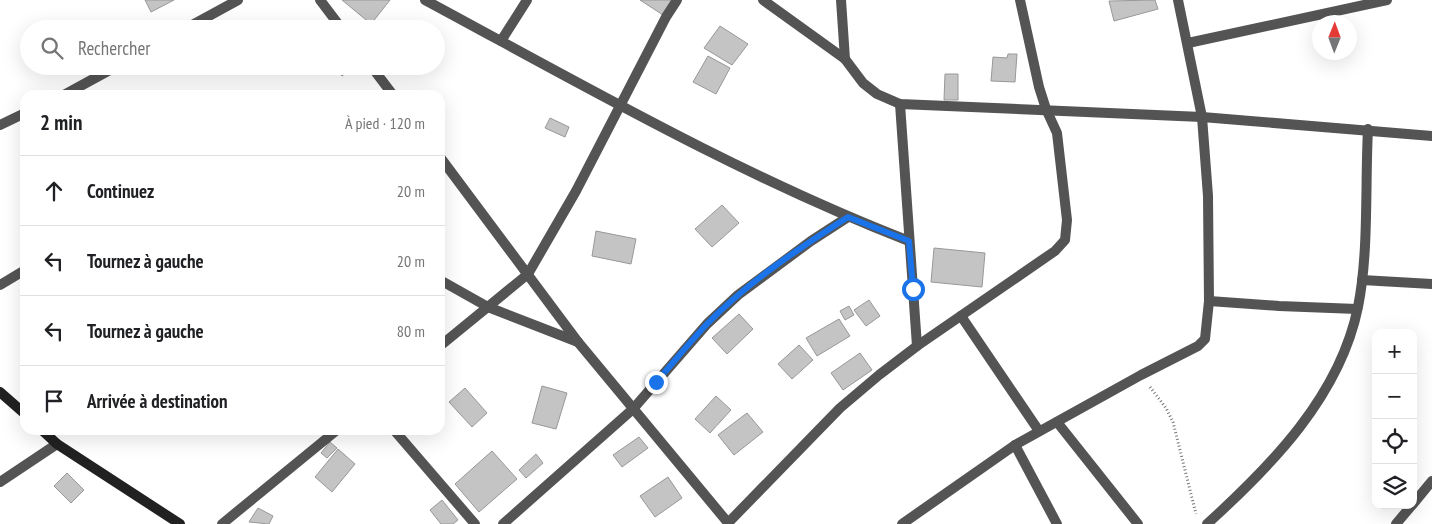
<!DOCTYPE html>
<html lang="fr">
<meta charset="utf-8">
<style>
body{margin:0;font-family:"PT Sans Narrow",sans-serif;background:#f2f2f2;color:#202124}
.controls{position:absolute;right:15px;bottom:15px;display:grid;overflow:hidden;border-radius:10px;box-shadow:0 5px 20px #0002}
.controls button{width:45px;height:45px;display:grid;place-items:center;padding:0;border:0;border-bottom:1px solid #e0e0e0;background:#fff;color:#202124;font:25px sans-serif}
.compass{position:absolute;left:1312px;top:15px;width:45px;height:45px;border-radius:50%;background:#fff;box-shadow:0 5px 20px #0002;rotate:1deg}
.stop{position:absolute;width:15px;height:15px;margin:-11px;border:4px solid #1a73e8;border-radius:50%;background:#fff}
.stop.end{background:#1a73e8;border-color:#fff;box-shadow:0 1px 5px #0008}
.list{margin:0;padding:0;list-style:none}
h2{display:flex;justify-content:space-between;align-items:center;height:65px;margin:0;padding:0 20px;font-size:21px}
h2 small{font-size:16px;font-weight:400;color:#757577}
.list li{display:grid;grid-template-columns:32px 1fr auto;gap:15px;align-items:center;box-sizing:border-box;height:70px;padding:0 20px;border-top:1px solid #e0e0e0}
.list b{display:block;font-size:19px;white-space:nowrap}
.list em{font-size:16px;font-style:normal;color:#757577}
.icon{flex:none;width:28px;height:28px;fill:none;stroke:currentColor;stroke-width:2;stroke-linecap:round;stroke-linejoin:round}
.map{position:relative;flex:none;width:1432px;height:524px;overflow:hidden}
.search{position:absolute;background:#fff;box-shadow:0 5px 20px #0002;left:20px;top:20px;width:425px;height:55px;display:flex;align-items:center;gap:12px;box-sizing:border-box;padding:0 18px;border-radius:28px;color:#757577;font-size:19px}
.panel{position:absolute;background:#fff;box-shadow:0 5px 20px #0002;left:20px;top:90px;width:425px;height:345px;border-radius:15px}
.map>svg:first-child{display:block}
.building{fill:#c4c4c4;stroke:#989898}
.lines{fill:none;stroke-linecap:round;stroke-linejoin:round}
.path{stroke:#767676;stroke-width:3;stroke-dasharray:1 2.5;stroke-linecap:butt}
.street{stroke:#545454;stroke-width:10}
.secondary{stroke:#212121;stroke-width:10}
.route{stroke:#1a73e8;stroke-width:6}
</style>
<div class="map">
<svg width="1432" height="524" viewBox="0 0 1432 524">
<rect width="100%" height="100%" fill="#fff"/>
<g class="building">
<polygon points="145,0 174,0 151,12"/>
<polygon points="342,0 390,0 371,24"/>
<polygon points="640,0 673,0 663,15"/>
<polygon points="1155,0 1158,9 1114,21 1109,1"/>
<polygon points="720,26 748,44 732,65 704,48"/>
<polygon points="1008,54 1017,54 1015,82 991,81 993,57 1007,58"/>
<polygon points="708,56 730,68 716,94 693,82"/>
<polygon points="334,66 349,66 351,69 342,76"/>
<polygon points="945,74 958,74 958,100 944,100"/>
<polygon points="550,118 569,127 565,137 545,128"/>
<polygon points="722,205 739,223 712,247 695,229"/>
<polygon points="596,231 636,239 631,264 592,256"/>
<polygon points="934,248 985,253 982,287 931,282"/>
<polygon points="869,300 880,316 866,326 854,310"/>
<polygon points="849,306 854,315 845,320 840,311"/>
<polygon points="739,314 753,329 727,354 712,338"/>
<polygon points="839,319 850,336 817,356 806,338"/>
<polygon points="799,345 813,360 792,379 778,364"/>
<polygon points="860,353 872,370 843,390 831,373"/>
<polygon points="542,386 567,393 556,429 532,423"/>
<polygon points="465,388 487,413 472,427 449,402"/>
<polygon points="716,396 731,410 710,433 695,419"/>
<polygon points="747,413 763,432 734,455 718,435"/>
<polygon points="639,437 648,448 622,467 613,455"/>
<polygon points="330,442 337,448 327,458 321,453"/>
<polygon points="338,449 355,464 332,492 315,477"/>
<polygon points="492,451 517,479 479,512 455,484"/>
<polygon points="536,454 543,463 526,478 519,470"/>
<polygon points="67,473 84,490 71,503 54,486"/>
<polygon points="668,477 682,498 655,517 640,496"/>
<polygon points="442,500 458,520 453,524 441,524 430,510"/>
<polygon points="258,508 273,516 269,524 249,522"/>
</g>
<g class="lines">
<polyline class="path" points="1150,387 1166,408 1173,422 1196,514"/>
<g class="street">
<polyline points="320,0 342,29"/>
<path d="M425 0C583 85 741 176 909 241"/>
<polyline points="763,0 845,59 863,83 877,94 900,104 1202,117 1432,136"/>
<polyline points="841,0 845,59"/>
<polyline points="185,29 238,0"/>
<polyline points="501,41 527,0"/>
<polyline points="1188,43 1387,0"/>
<polyline points="371,66 393,95"/>
<polyline points="64,95 117,66"/>
<polyline points="900,104 917,346"/>
<polyline points="0,125 25,113"/>
<polyline points="440,157 578,342 729,524"/>
<polyline points="440,280 488,307 578,342"/>
<polyline points="1362,280 1432,284"/>
<polyline points="0,285 25,270"/>
<polyline points="1209,301 1279,306 1357,309"/>
<polyline points="961,316 1039,431"/>
<polyline points="440,346 528,274 576,191 666,17 677,0"/>
<polyline points="1057,422 1138,524"/>
<polyline points="394,430 475,524"/>
<polyline points="1015,445 1057,524"/>
<polyline points="0,482 57,444"/>
<polyline points="1413,504 1432,481"/>
<polyline points="728,523 840,408 879,375 917,346 1055,251 1065,240 1067,220 1057,133 1046,109 1039,87 1020,0"/>
<polyline points="222,524 337,430"/>
<polyline points="503,524 633,409 707,324 738,295 811,241 848,217"/>
<polyline points="902,524 1015,445 1141,375 1198,346 1205,339 1209,301 1208,196 1202,117 1178,0"/>
<path d="M1207 524C1271 466 1340 396 1358 307 1369 252 1365 186 1368 129"/>
<polyline points="1396,524 1412,505"/>
</g>
<g class="secondary">
<polyline points="0,392 25,414"/>
<polyline points="42,430 57,444 180,524"/>
</g>
</g>
<g class="lines">
<path class="route" d="M656 382C673 363 689 343 707 324 748 282 798 249 848 217L909 241 913 289"/>
</g>
</svg>
<div class="controls">
<button>+</button>
<button>−</button>
<button><svg class="icon" aria-label="locate" viewBox="0 0 24 24"><circle cx="12" cy="12" r="6"/><path d="M12 2v4M12 18v4M2 12h4M18 12h4"/></svg></button>
<button><svg class="icon" aria-label="layers" viewBox="0 0 24 24"><path d="M12 4l9 5-9 5-9-5zM3 14l9 5 9-5"/></svg></button>
</div>
<svg class="compass" viewBox="-18 -18 36 36"><path d="M0-13l5 13h-10z" fill="#e53935"/><path d="M0 13l5-13h-10z" fill="#757577"/></svg>
<div class="stop" style="left:913px;top:289px"></div>
<div class="stop end" style="left:656px;top:382px"></div>
<div class="search"><svg class="icon" aria-label="search" viewBox="0 0 24 24"><circle cx="10" cy="10" r="6"/><path d="M15 15l6 6"/></svg>Rechercher</div>
<section class="panel">
<h2>2 min<small>À pied · 120 m</small></h2>
<ul class="list">
<li><svg class="icon" aria-label="ahead" viewBox="0 0 24 24"><path d="M12 20V5M6 11l6-6 6 6"/></svg><div><b>Continuez</b></div><em>20 m</em></li>
<li><svg class="icon" aria-label="left" viewBox="0 0 24 24"><path d="M17 20v-9H6M10 6l-5 5 5 5"/></svg><div><b>Tournez à gauche</b></div><em>20 m</em></li>
<li><svg class="icon" aria-label="left" viewBox="0 0 24 24"><path d="M17 20v-9H6M10 6l-5 5 5 5"/></svg><div><b>Tournez à gauche</b></div><em>80 m</em></li>
<li><svg class="icon" aria-label="arrive" viewBox="0 0 24 24"><path d="M6 21V4h12l-3 4 3 4H6"/></svg><div><b>Arrivée à destination</b></div></li>
</ul>
</section>
</div>
